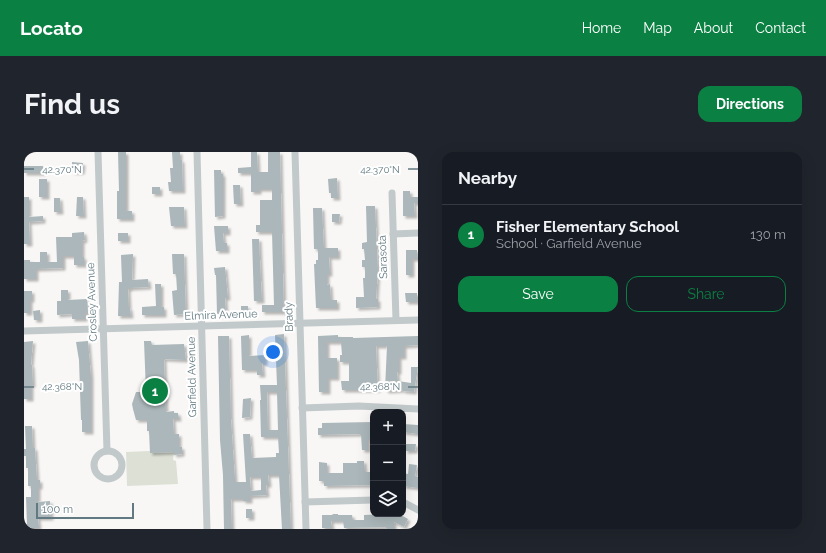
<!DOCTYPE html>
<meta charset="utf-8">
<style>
body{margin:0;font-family:Raleway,sans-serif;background:#20242c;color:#f1f3f6}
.controls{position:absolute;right:12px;bottom:12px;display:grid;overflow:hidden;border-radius:8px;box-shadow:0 4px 16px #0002}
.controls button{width:36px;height:36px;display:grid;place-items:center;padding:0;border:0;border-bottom:1px solid #363941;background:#171b24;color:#f1f3f6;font:20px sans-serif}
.scale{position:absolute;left:12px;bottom:10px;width:98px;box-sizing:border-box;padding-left:4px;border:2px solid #617a81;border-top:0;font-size:11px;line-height:14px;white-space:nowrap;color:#617a81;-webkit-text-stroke:3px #fff;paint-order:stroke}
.you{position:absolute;left:249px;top:200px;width:14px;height:14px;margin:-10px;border:3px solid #fff;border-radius:50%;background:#1a73e8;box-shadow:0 0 0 6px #1a73e833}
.badge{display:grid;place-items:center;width:26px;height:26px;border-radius:50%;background:#0b8043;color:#fff;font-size:13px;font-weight:700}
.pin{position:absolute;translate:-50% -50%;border:2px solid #fff;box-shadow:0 1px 4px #0006}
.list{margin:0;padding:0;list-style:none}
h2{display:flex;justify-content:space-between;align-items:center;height:52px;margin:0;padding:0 16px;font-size:17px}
h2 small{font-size:13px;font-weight:400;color:#9ea1a6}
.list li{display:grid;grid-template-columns:26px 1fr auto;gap:12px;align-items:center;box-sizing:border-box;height:60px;padding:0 16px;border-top:1px solid #363941}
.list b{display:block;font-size:15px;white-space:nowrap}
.list p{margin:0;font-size:13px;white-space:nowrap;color:#9ea1a6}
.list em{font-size:13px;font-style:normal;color:#9ea1a6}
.actions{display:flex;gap:8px;padding:12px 16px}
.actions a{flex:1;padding:9px 0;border:1px solid #0b8043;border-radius:12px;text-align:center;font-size:14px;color:#0b8043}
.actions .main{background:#0b8043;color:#fff}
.icon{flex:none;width:22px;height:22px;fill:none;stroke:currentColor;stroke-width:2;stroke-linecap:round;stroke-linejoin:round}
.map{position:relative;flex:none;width:394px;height:377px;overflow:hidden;border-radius:12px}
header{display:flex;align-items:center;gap:24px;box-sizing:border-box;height:56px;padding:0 20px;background:#0b8043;color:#fff}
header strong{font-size:19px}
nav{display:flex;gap:22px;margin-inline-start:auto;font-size:14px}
.intro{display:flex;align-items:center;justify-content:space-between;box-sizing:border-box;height:96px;padding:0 24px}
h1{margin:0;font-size:28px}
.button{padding:10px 18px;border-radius:12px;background:#0b8043;color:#fff;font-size:14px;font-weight:700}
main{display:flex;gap:24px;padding:0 24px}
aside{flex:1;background:#171b24;border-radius:12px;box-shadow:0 4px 16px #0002}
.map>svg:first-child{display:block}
.green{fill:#dce0d5}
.building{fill:#abb7ba;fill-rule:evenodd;filter:url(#shadow)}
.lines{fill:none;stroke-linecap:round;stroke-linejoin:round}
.minor{stroke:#c2c9cb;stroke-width:7}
.ticks{fill:none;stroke:#617a81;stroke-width:1.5}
.labels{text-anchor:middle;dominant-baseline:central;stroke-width:4;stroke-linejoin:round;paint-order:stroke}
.street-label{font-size:11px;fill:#617a81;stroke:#fff}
.ticks-label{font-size:10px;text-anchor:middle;fill:#617a81;stroke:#fff;stroke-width:4;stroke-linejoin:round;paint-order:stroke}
</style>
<header>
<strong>Locato</strong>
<nav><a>Home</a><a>Map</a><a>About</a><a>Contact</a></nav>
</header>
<div class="intro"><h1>Find us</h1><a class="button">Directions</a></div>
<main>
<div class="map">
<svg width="394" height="377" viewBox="0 0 394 377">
<defs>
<filter id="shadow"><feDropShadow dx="2.5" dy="2.5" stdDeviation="1" flood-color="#0004"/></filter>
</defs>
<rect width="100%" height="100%" fill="#f8f7f5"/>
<polygon class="green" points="126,299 150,300 149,308 152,309 154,332 103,334 102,300"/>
<g class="building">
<polygon points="94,0 102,0 102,59 108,59 108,67 93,67 93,39 95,39"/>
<polygon points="148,0 156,0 156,8 158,8 159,39 145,39 144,30 147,30 146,16 149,16"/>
<polygon points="227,0 233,0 234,20 244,20 244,0 256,0 260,160 238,160 238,153 250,153 248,80 232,80 232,73 236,73 236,48 248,48 248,37 235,37 235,40 227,40 227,21 214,21 214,16 227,15"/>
<polygon points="48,10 59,11 58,20 48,20"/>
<polygon points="0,14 19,14 20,21 0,21"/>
<polygon points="190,18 197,18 197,22 199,22 199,64 191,65"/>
<polygon points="313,26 314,46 307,46 307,41 305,41 304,27"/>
<rect x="15" y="27" width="8" height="18"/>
<polygon points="209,33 216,33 217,52 210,52"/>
<rect x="128" y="35" width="8" height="7"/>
<polygon points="379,39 386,39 386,45 394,45 394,51 390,51 391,64 379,64"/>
<polygon points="0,45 5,45 5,65 19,64 19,69 5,70 6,92 0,92"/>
<polygon points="53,45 59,45 60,64 52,64"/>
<polygon points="30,46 36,46 37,60 30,60"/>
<polygon points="342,54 351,54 354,118 352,147 354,147 354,155 332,156 332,145 340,145 339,126 341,126 341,115 338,115 338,108 341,108 340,97 338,97 338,91 343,90"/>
<polygon points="145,55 160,55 161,74 147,74"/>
<polygon points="289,56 298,56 300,96 314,96 314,105 305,105 306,122 303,122 303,133 306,132 307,148 313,148 313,156 292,156 290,112 292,112 292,108 294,108 294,97 290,97"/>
<polygon points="308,62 316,62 315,70 308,70"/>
<polygon points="190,74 204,74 204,81 199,81 200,91 203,91 203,99 192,99"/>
<polygon points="60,80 61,88 58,89 58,105 60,105 60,113 50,113 50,104 39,104 39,116 12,117 12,127 0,127 0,108 6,108 6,110 16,110 16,100 23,100 23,110 33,110 32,85 48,85 48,81"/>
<rect x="94" y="81" width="10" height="8"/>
<polygon points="228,87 235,87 238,149 230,149"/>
<polygon points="382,98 393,98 394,107 388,107 388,123 382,123"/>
<polygon points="109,102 108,128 124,127 125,135 106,136 106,137 104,137 105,156 106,156 107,164 94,164 95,130 98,130 97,103"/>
<polygon points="148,102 160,102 162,162 150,163 148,139 153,138 152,122 149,122"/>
<polygon points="201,115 204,146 201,146 202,162 193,162 192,123 191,123 190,116"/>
<polygon points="131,132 137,132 137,155 140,155 140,163 118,163 118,155 132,154"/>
<polygon points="37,138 44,138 44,148 63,147 64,161 61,161 61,167 48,167 48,162 33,163 33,149 37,149"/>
<polygon points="0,139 8,139 8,148 6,148 6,161 0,161"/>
<polygon points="381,141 393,141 393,150 382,150"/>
<rect x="217" y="154" width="7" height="8"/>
<polygon points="16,158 16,168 10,168 9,159"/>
<path d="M260 182 267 377H258L255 323H244L245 333H242L243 343 226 344V349H219V347H207L208 377H200L199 323 196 288 194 184H205L207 267 211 327V330H222L219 282H226L228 306 252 305V301H255L254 285H237L236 248H237L236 233H253L251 183ZM243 240H253L254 278H244ZM226 325H237V338L227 339Z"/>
<polygon points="225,183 225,204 241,203 241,211 238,211 239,223 233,223 233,218 218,218 217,184"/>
<polygon points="314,183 314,185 329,185 329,186 394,184 394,193 380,194 380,205 375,205 375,220 373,220 374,229 387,231 387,215 394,215 390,240 379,239 379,238 363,239 361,237 363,194 352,194 354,238 318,238 317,229 325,229 325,210 316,210 316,203 318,203 317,190 303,190 303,206 313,206 313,226 304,226 304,240 295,240 294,184"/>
<polygon points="9,189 7,213 8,213 9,233 7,233 7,247 0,247 0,190"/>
<polygon points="64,189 67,224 67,280 58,280 58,268 57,268 55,208 52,190"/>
<polygon points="120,189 127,189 128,193 160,192 162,208 140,207 142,260 150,259 150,261 154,261 155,267 149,267 150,282 155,282 155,295 158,295 158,302 150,303 150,300 126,301 125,279 123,279 123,268 112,268 109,257 108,252 112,240 122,240"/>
<polygon points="227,246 226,265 218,266 219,247"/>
<polygon points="349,270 349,283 348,283 348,287 344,287 344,298 338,298 337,282 294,283 294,276 298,276 298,271"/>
<polygon points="379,272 394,273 394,282 379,280"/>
<polygon points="1,274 8,274 9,296 11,296 13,328 16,328 16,335 14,335 14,350 26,349 27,366 14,366 15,376 4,376 4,373 3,373 2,345 7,345 7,334 4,334 4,316 2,316 2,304 0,304 0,297 2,297"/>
<polygon points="382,292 392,292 391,299 381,299"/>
<polygon points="333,309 340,309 341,320 349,320 349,333 300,334 300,329 295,329 295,310 303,311 303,321 319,321 319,311 333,311"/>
<polygon points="385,312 393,313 391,324 394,325 394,336 379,334 379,321 384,322"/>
<rect x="222" y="357" width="6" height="9"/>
<polygon points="309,362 314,362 314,363 328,363 329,368 340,368 340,363 361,362 375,362 384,367 380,375 370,370 370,377 363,377 363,375 320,376 319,369 307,369 308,376 298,376 298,363 308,363"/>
</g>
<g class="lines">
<g class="minor">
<polyline points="74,0 83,299"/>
<polyline points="173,0 183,377"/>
<polyline points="271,0 282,377"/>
<polyline points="368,41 372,168"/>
<polyline points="369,82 394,81"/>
<polyline points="0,179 394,168"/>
<polyline points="278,256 335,254 394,257"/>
<circle cx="84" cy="313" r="14"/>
<polyline points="281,350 349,348"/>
<polyline points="379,350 394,358"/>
</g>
</g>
<path class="ticks" d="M0 17H10M384 17H394M0 235H10M384 235H394"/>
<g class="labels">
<g class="street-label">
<text transform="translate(359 105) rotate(-92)">Sarasota</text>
<text transform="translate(68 150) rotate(-92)">Crosley Avenue</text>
<text transform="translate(197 163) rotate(-2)">Elmira Avenue</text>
<text transform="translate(265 165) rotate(-92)">Brady</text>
<text transform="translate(168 225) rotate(-91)">Garfield Avenue</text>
</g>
</g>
<g class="ticks-label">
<text x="38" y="21">42.370°N</text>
<text x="356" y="21">42.370°N</text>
<text x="38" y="238">42.368°N</text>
<text x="356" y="238">42.368°N</text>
</g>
</svg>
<div class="controls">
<button>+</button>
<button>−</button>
<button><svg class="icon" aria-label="layers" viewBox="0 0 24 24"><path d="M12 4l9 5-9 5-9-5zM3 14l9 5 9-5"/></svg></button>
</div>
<div class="scale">100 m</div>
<div class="you"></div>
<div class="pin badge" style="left:131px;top:239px">1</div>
</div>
<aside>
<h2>Nearby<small></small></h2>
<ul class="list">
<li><span class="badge">1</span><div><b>Fisher Elementary School</b><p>School · Garfield Avenue</p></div><em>130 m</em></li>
</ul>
<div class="actions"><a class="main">Save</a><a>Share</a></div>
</aside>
</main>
